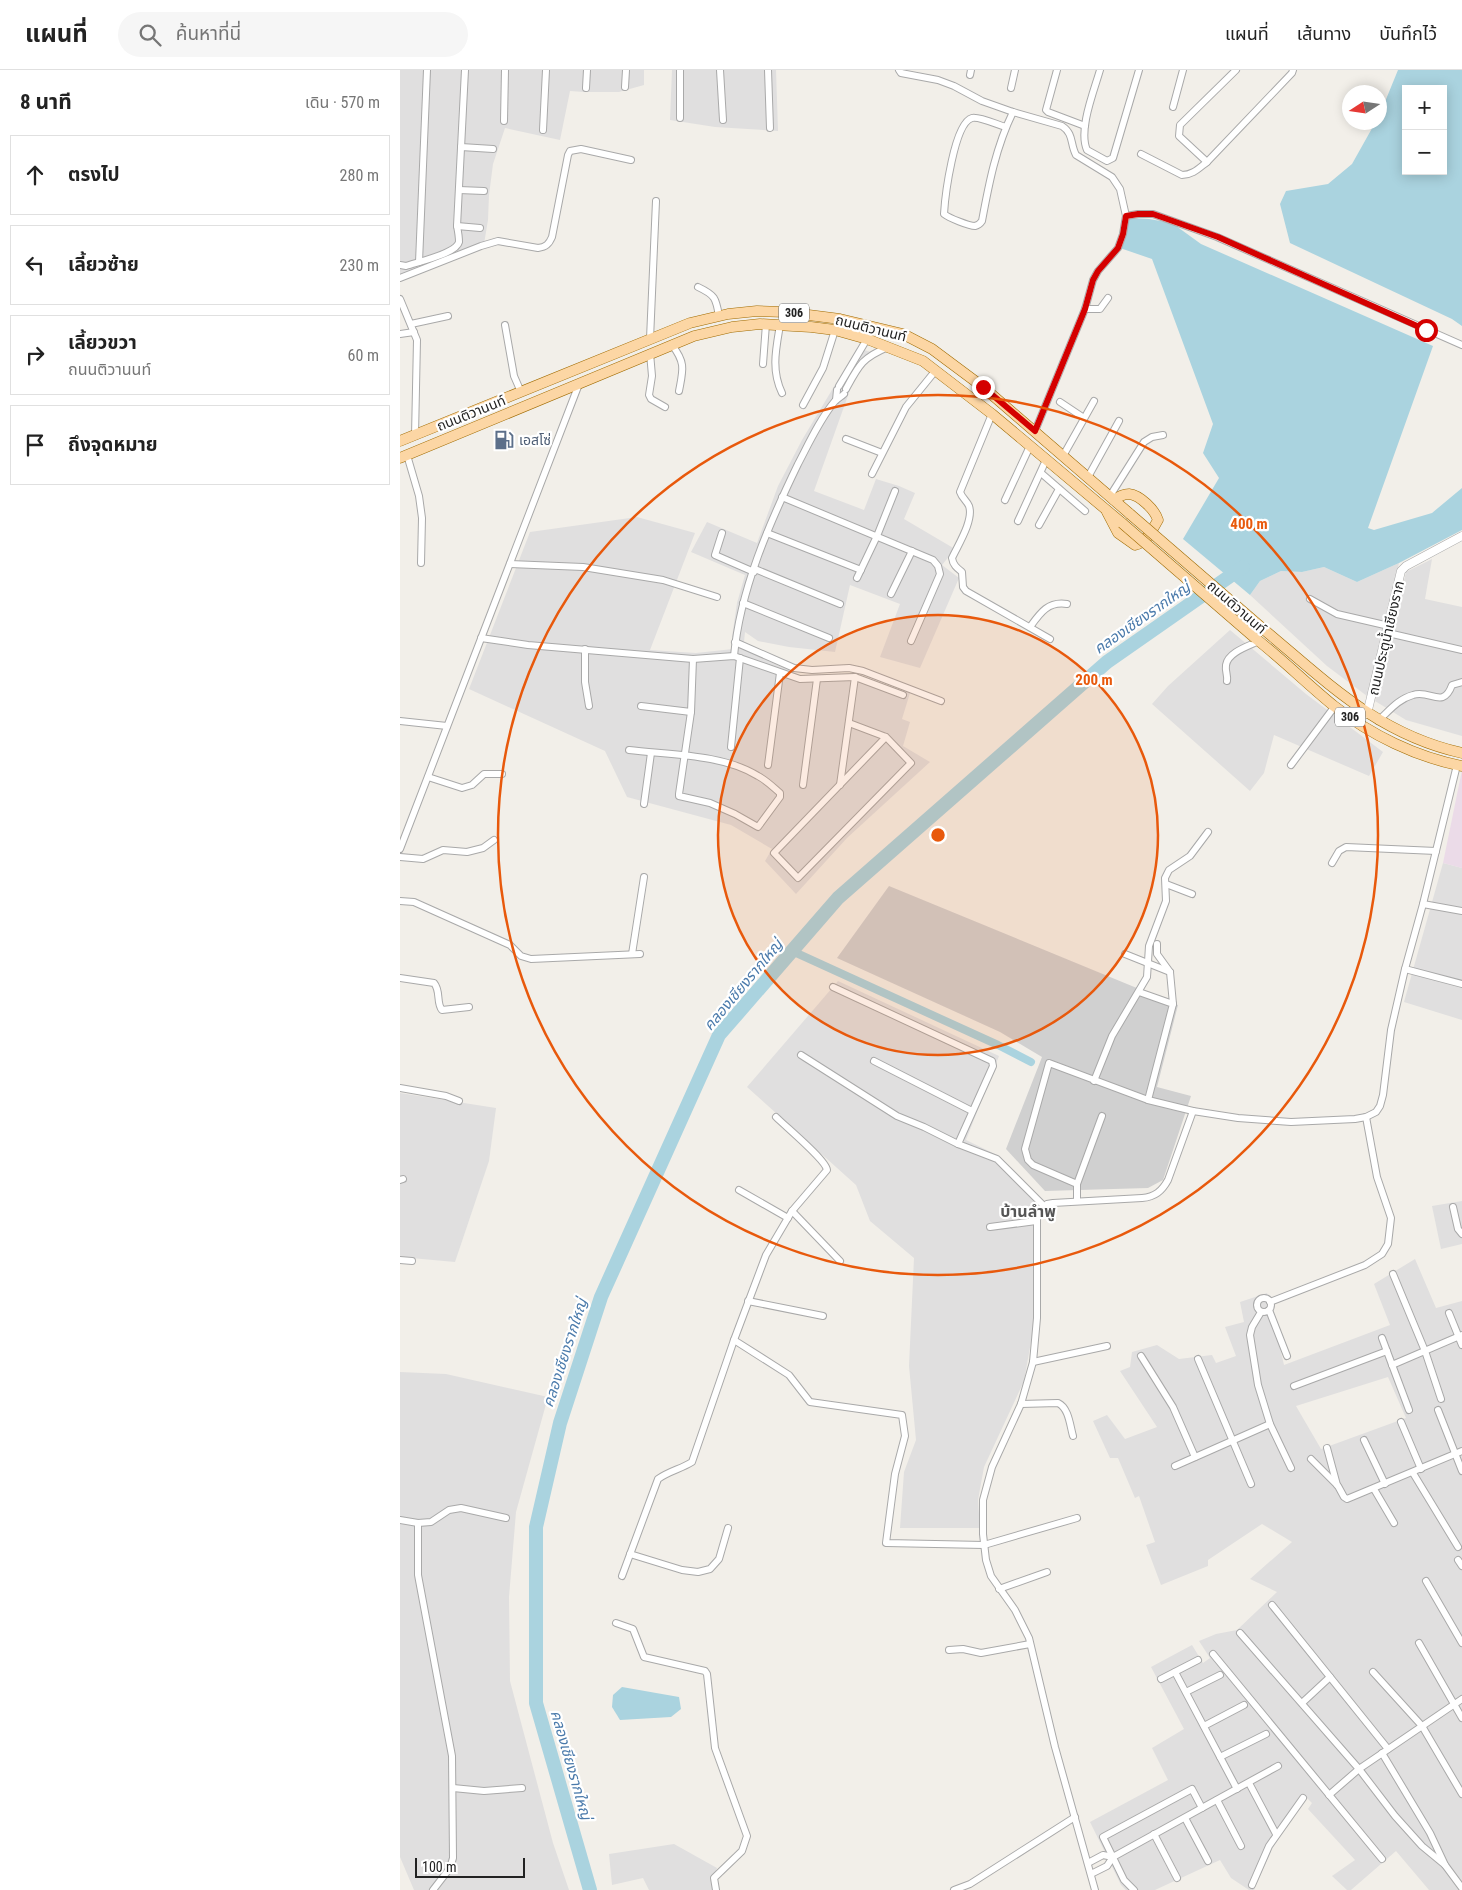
<!DOCTYPE html>
<html lang="th">
<meta charset="utf-8">
<style>
body{margin:0;font-family:"Roboto Condensed","Noto Sans Thai",sans-serif;background:#f6f6f6;color:#222}
.controls{position:absolute;right:15px;top:15px;display:grid;overflow:hidden;border-radius:0px;box-shadow:0 2px 12px #0003}
.controls button{width:45px;height:45px;display:grid;place-items:center;padding:0;border:0;border-bottom:1px solid #e0e0e0;background:#fff;color:#222;font:25px sans-serif}
.compass{position:absolute;left:942px;top:15px;width:45px;height:45px;border-radius:50%;background:#fff;box-shadow:0 2px 12px #0003;rotate:258deg}
.scale{position:absolute;left:15px;bottom:12px;width:110px;box-sizing:border-box;padding-left:5px;border:2px solid #222;border-top:0;font-size:14px;line-height:18px;white-space:nowrap;color:#222;-webkit-text-stroke:4px #fff;paint-order:stroke}
.stop{position:absolute;width:15px;height:15px;margin:-11px;border:4px solid #d40000;border-radius:50%;background:#fff}
.stop.end{background:#d40000;border-color:#fff;box-shadow:0 1px 5px #0008}
.list{margin:0;padding:0;list-style:none}
h2{display:flex;justify-content:space-between;align-items:center;height:65px;margin:0;padding:0 20px;font-size:21px}
h2 small{font-size:16px;font-weight:400;color:#767676}
.list li{display:grid;grid-template-columns:32px 1fr auto;gap:15px;align-items:center;box-sizing:border-box;height:80px;margin:0 10px 10px;padding:0 10px;border:1px solid #e0e0e0;border-radius:0px}
.list b{display:block;font-size:19px;white-space:nowrap}
.list p{margin:0;font-size:16px;white-space:nowrap;color:#767676}
.list em{font-size:16px;font-style:normal;color:#767676}
.icon{flex:none;width:28px;height:28px;fill:none;stroke:currentColor;stroke-width:2;stroke-linecap:round;stroke-linejoin:round}
.map{position:relative;flex:none;width:1062px;height:1820px;overflow:hidden}
header{display:flex;align-items:center;gap:30px;box-sizing:border-box;height:70px;padding:0 25px;background:#fff;border-bottom:1px solid #e0e0e0}
header strong{font-size:24px}
nav{display:flex;gap:28px;margin-inline-start:auto;font-size:18px}
.search{width:350px;height:45px;background:#f6f6f6;display:flex;align-items:center;gap:12px;box-sizing:border-box;padding:0 18px;border-radius:28px;color:#767676;font-size:19px}
main{display:flex}
aside{flex:1;background:#fff}
.map>svg:first-child{display:block}
.residential{fill:#e0dfdf;fill-rule:evenodd}
.industrial{fill:#ebdbe8}
.religious{fill:#d0d0d0}
.water{fill:#aad3df;fill-rule:evenodd}
.lines{fill:none;stroke-linecap:round;stroke-linejoin:round}
.canal{stroke:#aad3df;stroke-width:8}
.river{stroke:#aad3df;stroke-width:14}
.minor-casing{stroke:#a9a9a9;stroke-width:8}
.tertiary-casing{stroke:#a9a9a9;stroke-width:9}
.primary-casing{stroke:#a06b00;stroke-width:11}
.minor{stroke:#fff;stroke-width:6}
.tertiary{stroke:#fff;stroke-width:8}
.primary{stroke:#fcd6a4;stroke-width:10}
.primary-bridge-casing{stroke:#a06b00;stroke-width:11;stroke-linecap:butt}
.primary-bridge{stroke:#fcd6a4;stroke-width:10}
.route{stroke:#d40000;stroke-width:6}
.ring{fill:none;stroke:#e8590c;stroke-width:2.5}
.labels{text-anchor:middle;dominant-baseline:central;stroke-width:4.5;stroke-linejoin:round;paint-order:stroke}
.shield{fill:#fff;stroke:#646464;stroke-width:1}
.shield-label{font-size:12px;font-weight:bold;fill:#222}
.street-label{font-size:14px;fill:#222;stroke:#fff}
.service-label{font-size:14px;fill:#4e5e75;stroke:#fff;text-anchor:start}
.water-label{font-size:15px;font-style:italic;fill:#4a7aab;stroke:#fff}
.quarter-label{font-size:16px;font-weight:bold;fill:#555;stroke:#fff}
.centre{fill:#e8590c;stroke:#fff;stroke-width:2.5}
.ring-label{font-size:15px;text-anchor:middle;font-weight:bold;fill:#e8590c;stroke:#fff;stroke-width:4.5;stroke-linejoin:round;paint-order:stroke}
</style>
<header>
<strong>แผนที่</strong>
<div class="search"><svg class="icon" aria-label="search" viewBox="0 0 24 24"><circle cx="10" cy="10" r="6"/><path d="M15 15l6 6"/></svg>ค้นหาที่นี่</div>
<nav><a>แผนที่</a><a>เส้นทาง</a><a>บันทึกไว้</a></nav>
</header>
<main>
<aside>
<h2>8 นาที<small>เดิน · 570 m</small></h2>
<ul class="list">
<li><svg class="icon" aria-label="ahead" viewBox="0 0 24 24"><path d="M12 20V5M6 11l6-6 6 6"/></svg><div><b>ตรงไป</b></div><em>280 m</em></li>
<li><svg class="icon" aria-label="left" viewBox="0 0 24 24"><path d="M17 20v-9H6M10 6l-5 5 5 5"/></svg><div><b>เลี้ยวซ้าย</b></div><em>230 m</em></li>
<li><svg class="icon" aria-label="right" viewBox="0 0 24 24"><path d="M7 20v-9h11M14 6l5 5-5 5"/></svg><div><b>เลี้ยวขวา</b><p>ถนนติวานนท์</p></div><em>60 m</em></li>
<li><svg class="icon" aria-label="arrive" viewBox="0 0 24 24"><path d="M6 21V4h12l-3 4 3 4H6"/></svg><div><b>ถึงจุดหมาย</b></div></li>
</ul>
</aside>
<div class="map">
<svg width="1062" height="1820" viewBox="0 0 1062 1820">
<rect width="100%" height="100%" fill="#f2efe9"/>
<g class="residential">
<polygon points="0,0 244,0 244,15 219,22 184,22 170,21 160,70 105,58 93,94 89,125 88,150 84,174 0,205"/>
<polygon points="272,0 376,0 378,61 315,57 270,50"/>
<polygon points="457,278 478,284 464,293 456,303 414,421 464,440 476,409 499,416 515,423 504,449 555,479 542,495 559,508 520,598 480,587 500,534 450,515 435,582 389,577 358,571 345,562 344,572 332,567 337,533 345,505 291,482 307,452 357,473 378,416 402,370"/>
<polygon points="237,447 295,463 250,580 296,583 333,579 334,575 399,605 452,603 510,623 502,649 510,652 503,676 530,692 447,768 396,824 365,791 372,779 331,755 227,727 205,681 69,619 130,462"/>
<polygon points="1032,489 1025,529 1062,537 1062,666 1006,650 975,631 1006,502"/>
<polygon points="999,493 967,626 927,596 850,525 860,511 881,501 902,502 924,497 957,512"/>
<polygon points="830,560 906,624 983,682 969,706 874,665 864,703 850,721 752,634 768,616"/>
<polygon points="1043,793 1062,798 1062,950 1004,932"/>
<polygon points="438,911 599,986 566,1070 599,1086 639,1130 634,1138 639,1227 624,1311 584,1397 578,1430 580,1458 500,1458 504,1402 516,1370 509,1296 514,1188 470,1151 456,1115 347,1017"/>
<polygon points="0,1023 96,1038 89,1091 55,1192 0,1187"/>
<polygon points="1062,1131 1062,1174 1041,1179 1032,1136"/>
<path d="M1015 1189 1036 1238 1062 1231V1820H1029L996 1781 951 1820H947L932 1806 955 1790 908 1739 912 1733 906 1727 872 1779 854 1820H849L831 1808 820 1790 755 1820H726L721 1815 690 1752 768 1710 752 1678 784 1659 751 1597 792 1575 803 1593 810 1588 799 1571 816 1564 837 1560 877 1522 850 1509 892 1472 862 1454 808 1490V1496L761 1515 746 1475 755 1472 739 1426 735 1428 718 1388H710L693 1351 707 1345 725 1369 757 1357 720 1301 730 1297 732 1282 757 1275 779 1289 812 1285 816 1293 836 1286 825 1257 844 1252 840 1232 867 1223 884 1295 990 1255 974 1214ZM988 1307 1006 1348 921 1379 896 1336Z"/>
<polygon points="0,1302 46,1304 148,1327 116,1442 109,1527 110,1611 153,1773 169,1820 14,1820 0,1787"/>
<polygon points="274,1774 317,1798 312,1813 315,1820 249,1820 243,1808 212,1815 209,1784"/>
</g>
<polygon class="industrial" points="1062,700 1062,798 1043,793"/>
<polygon class="religious" points="489,816 778,935 757,1017 791,1026 763,1110 748,1118 645,1121 606,1079 642,987 600,962 437,888"/>
<g class="water">
<path d="M998 0H1062V256L1052 249 890 173 880 134 886 121 928 114 952 94 975 53 979 52 980 44ZM1006 19H1043V101H1006Z"/>
<polygon points="729,148 749,149 772,153 801,174 1033,276 968,458 974,460 1032,443 1062,418 1062,460 999,493 957,512 924,497 902,502 881,501 860,511 850,525 783,469 819,408 803,383 813,354 752,189 720,178"/>
<polygon points="222,1617 279,1627 281,1639 271,1647 220,1650 212,1637 213,1625"/>
</g>
<g class="lines">
<polyline class="canal" points="392,881 598,975 631,992"/>
<polyline class="river" points="190,1820 136,1633 136,1457 160,1353 201,1227 319,965 438,828 707,592 843,497"/>
<defs>
<g id="minor">
<polyline points="280,0 280,48"/>
<polyline points="320,0 323,50"/>
<polyline points="368,0 370,58"/>
<path d="M499 0 501 3 538 10 554 16 582 31 613 42 662 56C674 64 670 74 676 85L712 107 720 119 726 146 723 164 718 178 698 201 693 210 685 239 635 361"/>
<polyline points="657,0 646,40 648,42 685,56"/>
<path d="M700 0C694 21 678 60 687 80L707 91 713 88 739 0"/>
<polyline points="570,5 571,0"/>
<polyline points="225,17 226,0"/>
<polyline points="186,18 187,0"/>
<polyline points="611,18 615,0"/>
<polyline points="773,37 783,0"/>
<polyline points="104,51 105,0"/>
<path d="M606 57C598 55 579 46 572 48 554 53 545 127 544 144 549 148 569 156 575 156 579 155 580 154 582 151 589 113 596 77 613 42"/>
<polyline points="143,60 146,0"/>
<polyline points="61,77 93,79"/>
<path d="M741 84 782 105C793 105 799 98 807 92L892 3 893 0"/>
<polyline points="807,92 779,66 780,55 836,0"/>
<polyline points="59,120 84,121"/>
<polyline points="726,146 738,144 753,144 817,167 1062,275"/>
<polyline points="57,156 80,158"/>
<polyline points="19,192 27,0"/>
<path d="M0 195 6 196C17 192 56 184 59 172 59 167 58 161 57 156L65 0"/>
<path d="M0 208 81 176 98 171 138 178C146 177 149 174 152 167L168 85 170 81 181 79 231 90"/>
<path d="M298 217C315 225 316 228 319 246"/>
<polyline points="0,229 17,270 15,366"/>
<polyline points="685,239 700,239 708,228"/>
<polyline points="11,254 48,246"/>
<polyline points="105,255 114,306 121,322"/>
<path d="M380 255C376 279 371 300 382 323"/>
<polyline points="0,264 14,262"/>
<polyline points="250,269 256,131"/>
<path d="M272 275C286 293 283 300 279 321"/>
<polyline points="250,283 252,306 249,325 251,329 265,337"/>
<polyline points="363,294 366,254"/>
<polyline points="439,316 467,269"/>
<path d="M446 319C459 295 462 288 488 277"/>
<polyline points="436,330 437,320"/>
<polyline points="660,332 684,348"/>
<polyline points="403,335 423,298 435,260"/>
<path d="M592 344 560 422C562 428 567 431 569 436 574 450 558 475 552 488 553 495 557 498 562 502L563 517 566 521 650 569"/>
<polyline points="446,369 482,383"/>
<polyline points="7,385 19,426 22,448 21,493"/>
<polyline points="663,386 694,331"/>
<polyline points="641,403 685,441"/>
<polyline points="472,404 506,337 536,300"/>
<polyline points="688,407 719,351"/>
<polyline points="710,426 744,372 752,367 763,365"/>
<polyline points="382,427 533,490 538,496 540,504 511,571"/>
<polyline points="605,430 630,376"/>
<polyline points="618,451 646,390"/>
<polyline points="639,455 659,419"/>
<polyline points="322,463 315,485 354,502"/>
<polyline points="367,463 461,500"/>
<polyline points="110,494 183,497 263,510 317,527"/>
<polyline points="355,499 440,534"/>
<polyline points="457,508 477,466 495,421"/>
<polyline points="491,524 512,481"/>
<polyline points="910,529 937,544 989,556"/>
<polyline points="343,533 429,568"/>
<path d="M630 557C640 543 648 531 667 534"/>
<polyline points="988,563 1062,580"/>
<polyline points="81,568 128,575 293,589 334,586 400,609 455,607 503,625"/>
<polyline points="335,572 394,598 412,600 449,598 463,601 541,631"/>
<polyline points="185,579 185,612 189,636"/>
<path d="M334 586C340 520 369 454 398 394 409 373 420 349 435 331 438 328 441 327 444 324"/>
<path d="M827 611C828 606 825 601 826 595 828 582 849 576 859 571"/>
<polyline points="241,636 291,642"/>
<polyline points="0,651 47,656"/>
<path d="M978 651C989 641 998 629 1013 625 1030 619 1043 640 1052 615L1062 612"/>
<polyline points="449,653 486,667 511,693 398,808 374,783 486,667"/>
<polyline points="331,677 340,588"/>
<path d="M229 680C270 685 323 684 358 706 366 710 373 717 380 723V727L358 757 335 744 310 733 279 726V724L291 642 293 589"/>
<polyline points="368,695 380,603"/>
<polyline points="891,695 935,636"/>
<polyline points="28,707 62,718 72,715 84,704 102,704"/>
<polyline points="403,715 417,609"/>
<polyline points="440,715 455,607"/>
<polyline points="244,734 251,683"/>
<polyline points="0,779 179,314"/>
<polyline points="0,787 23,789 43,780 67,782 83,778 94,770"/>
<polyline points="932,793 939,781 946,777 1036,781"/>
<polyline points="766,814 792,824"/>
<polyline points="0,831 14,832 110,875 121,886 131,889 240,884"/>
<polyline points="1023,834 1062,841"/>
<polyline points="757,874 757,884 770,902 773,934"/>
<polyline points="232,884 244,807"/>
<polyline points="725,884 770,902"/>
<polyline points="1005,899 1062,914"/>
<path d="M0 908 34 913C41 921 36 933 42 940L69 937"/>
<polyline points="433,917 592,991 593,996 558,1074 597,1089 645,1137"/>
<polyline points="739,922 773,934 748,1030"/>
<polyline points="401,985 497,1046 524,1057 558,1074"/>
<polyline points="474,991 572,1041"/>
<polyline points="694,1011 712,966 747,907 749,876 766,831 765,808 769,800 790,786 808,762"/>
<polyline points="0,1018 46,1026 59,1031"/>
<polyline points="0,1110 3,1109"/>
<polyline points="677,1114 702,1046"/>
<polyline points="339,1120 388,1148"/>
<polyline points="677,1131 677,1114 633,1095 628,1090 625,1079 649,993 748,1030 793,1041"/>
<polyline points="1053,1137 1058,1159 1062,1164"/>
<polyline points="392,1141 440,1191"/>
<polyline points="590,1157 636,1151"/>
<polyline points="0,1190 12,1191"/>
<polyline points="993,1204 1025,1281 1041,1329"/>
<circle cx="864" cy="1235" r="7"/>
<polyline points="348,1231 423,1246"/>
<polyline points="870,1232 965,1195 982,1184 988,1174 991,1148 977,1107 966,1047"/>
<polyline points="869,1240 887,1286"/>
<polyline points="861,1242 852,1257 850,1265 858,1315 870,1354 891,1398"/>
<polyline points="1049,1243 1062,1275"/>
<polyline points="982,1268 1009,1340"/>
<polyline points="334,1270 389,1305 410,1332 502,1345 505,1366 495,1404 486,1473 584,1475 677,1448"/>
<polyline points="741,1286 773,1337 795,1387"/>
<polyline points="798,1289 851,1414"/>
<polyline points="633,1292 707,1276"/>
<polyline points="992,1295 1062,1265"/>
<polyline points="894,1316 987,1281"/>
<path d="M621 1334 658 1333C669 1338 670 1356 673 1366"/>
<polyline points="1038,1340 1062,1401"/>
<polyline points="1001,1352 1021,1399"/>
<polyline points="964,1370 985,1414"/>
<polyline points="927,1378 937,1415"/>
<polyline points="911,1389 938,1416 944,1427 947,1429 1062,1381"/>
<polyline points="775,1396 870,1354"/>
<polyline points="1013,1403 1058,1477"/>
<polyline points="974,1419 994,1453"/>
<polyline points="0,1450 18,1453 31,1452 49,1440 61,1438 106,1448"/>
<polyline points="18,1453 18,1505 52,1686 53,1788 50,1798 33,1820"/>
<polyline points="230,1484 282,1500 298,1502 310,1499 319,1489 328,1458"/>
<polyline points="1058,1490 1062,1496"/>
<path d="M222 1506 258 1409C269 1401 281 1399 292 1392L334 1270 366 1185 392 1141 427 1100C426 1090 386 1057 376 1047"/>
<polyline points="1026,1511 1062,1573"/>
<polyline points="599,1519 647,1502"/>
<polyline points="872,1535 988,1679"/>
<polyline points="216,1553 233,1559 244,1587 305,1601 307,1604 315,1678 347,1766 342,1781 314,1808 316,1820"/>
<polyline points="840,1563 959,1699 995,1746 1022,1776 1045,1795"/>
<polyline points="1019,1573 1062,1648"/>
<polyline points="549,1580 563,1579 581,1583 630,1574"/>
<polyline points="813,1584 982,1789"/>
<polyline points="775,1602 837,1719"/>
<polyline points="973,1602 1022,1656 1062,1724"/>
<polyline points="761,1609 798,1590"/>
<polyline points="786,1622 820,1605"/>
<polyline points="902,1633 930,1607"/>
<polyline points="804,1656 844,1635"/>
<polyline points="982,1683 1030,1763 1045,1795 1062,1818"/>
<polyline points="820,1687 866,1664"/>
<polyline points="849,1713 876,1764"/>
<polyline points="53,1718 84,1721 122,1718"/>
<polyline points="929,1725 959,1699 1062,1629"/>
<polyline points="817,1730 841,1776"/>
<polyline points="785,1748 808,1791"/>
<polyline points="754,1764 777,1808"/>
<polyline points="688,1793 703,1785 713,1787"/>
<polyline points="691,1804 707,1796 713,1787 878,1696"/>
<polyline points="852,1815 869,1776 903,1728"/>
<polyline points="554,1820 570,1814 675,1747"/>
<path d="M695 1820 655 1677 629 1568 615 1540 591 1506 586 1490 583 1464V1430L592 1397 621 1334 633 1292 637 1248V1146L647 1134 653 1133 742 1128C755 1127 762 1121 768 1110L793 1041 838 1048 891 1052 955 1049 966 1047 976 1042 980 1036 983 1025 991 960 1005 899 1023 834 1057 695"/>
<polyline points="734,1820 724,1810 703,1767 792,1719 802,1738"/>
</g>
<polyline id="tertiary" points="967,644 1001,501 1006,496 1062,466"/>
<g id="primary">
<polyline points="0,371 290,253 328,244 357,241 385,242 440,249 503,264 532,279 583,317 730,444"/>
<polyline points="0,388 294,266 332,257 360,254 411,257 435,260 467,269 523,291 592,344 722,453"/>
<path d="M707 442 718 463 735 475C747 472 752 460 758 450 755 440 740 425 729 424 723 424 718 427 714 430"/>
<path d="M862 558C927 612 977 664 1062 683"/>
<path d="M855 568C882 589 907 614 934 636 971 665 1016 687 1062 696"/>
</g>
</defs>
<use href="#minor" class="minor-casing"/>
<use href="#tertiary" class="tertiary-casing"/>
<use href="#primary" class="primary-casing"/>
<use href="#minor" class="minor"/>
<use href="#tertiary" class="tertiary"/>
<use href="#primary" class="primary"/>
<defs>
<g id="primary-bridge">
<polyline points="730,444 862,558"/>
<polyline points="722,453 855,568"/>
</g>
</defs>
<use href="#primary-bridge" class="primary-bridge-casing"/>
<use href="#primary-bridge" class="primary-bridge"/>
</g>
<g class="lines">
<polyline class="route" points="583,317 635,361 685,239 693,210 698,201 718,178 723,164 726,146 738,144 753,144 818,167 1026,260"/>
</g>
<circle cx="538" cy="765" r="220" fill="#e8590c" fill-opacity=".12"/>
<g class="ring">
<circle cx="538" cy="765" r="220"/>
<circle cx="538" cy="765" r="440"/>
</g>
<defs>
<symbol id="fuel-bare" viewBox="-9 -9 18 18"><path d="M-5.5-6h7V0h2V4h1.3V-2.5L3-4.5l.8-.8L6-3V5H2.5V1h-1V6h-7ZM-4.2-4.7v3.2H.2V-4.7Z" fill="#5c6f8a" stroke="#fff" stroke-width="2.5" paint-order="stroke"/></symbol>
</defs>
<g fill-rule="evenodd">
<use href="#fuel-bare" x="90" y="356" width="28" height="28"/>
</g>
<g class="labels">
<g class="shield">
<rect x="379" y="233.5" width="30" height="19" rx="4"/>
<rect x="935" y="637.5" width="30" height="19" rx="4"/>
</g>
<g class="shield-label">
<text x="394" y="243">306</text>
<text x="950" y="647">306</text>
</g>
<g class="street-label">
<text transform="translate(471 258) rotate(14)">ถนนติวานนท์</text>
<text transform="translate(71 343) rotate(-22)">ถนนติวานนท์</text>
<text transform="translate(837 537) rotate(41)">ถนนติวานนท์</text>
<text transform="translate(986 568) rotate(-77)">ถนนประตูน้ำเชียงราก</text>
</g>
<g class="service-label">
<text x="119" y="370">เอสโซ่</text>
</g>
<g class="water-label">
<text transform="translate(742 548) rotate(-35)">คลองเชียงรากใหญ่</text>
<text transform="translate(343 915) rotate(-50)">คลองเชียงรากใหญ่</text>
<text transform="translate(165 1283) rotate(-72)">คลองเชียงรากใหญ่</text>
<text transform="translate(171 1695) rotate(74)">คลองเชียงรากใหญ่</text>
</g>
<g class="quarter-label">
<text x="628" y="1141">บ้านลำพู</text>
</g>
</g>
<circle cx="538" cy="765" r="8" class="centre"/>
<g class="ring-label">
<text x="849" y="459">400 m</text>
<text x="694" y="615">200 m</text>
</g>
</svg>
<div class="controls">
<button>+</button>
<button>−</button>
</div>
<svg class="compass" viewBox="-18 -18 36 36"><path d="M0-13l5 13h-10z" fill="#e53935"/><path d="M0 13l5-13h-10z" fill="#767676"/></svg>
<div class="scale">100 m</div>
<div class="stop" style="left:1026px;top:260px"></div>
<div class="stop end" style="left:583px;top:317px"></div>
</div>
</main>
